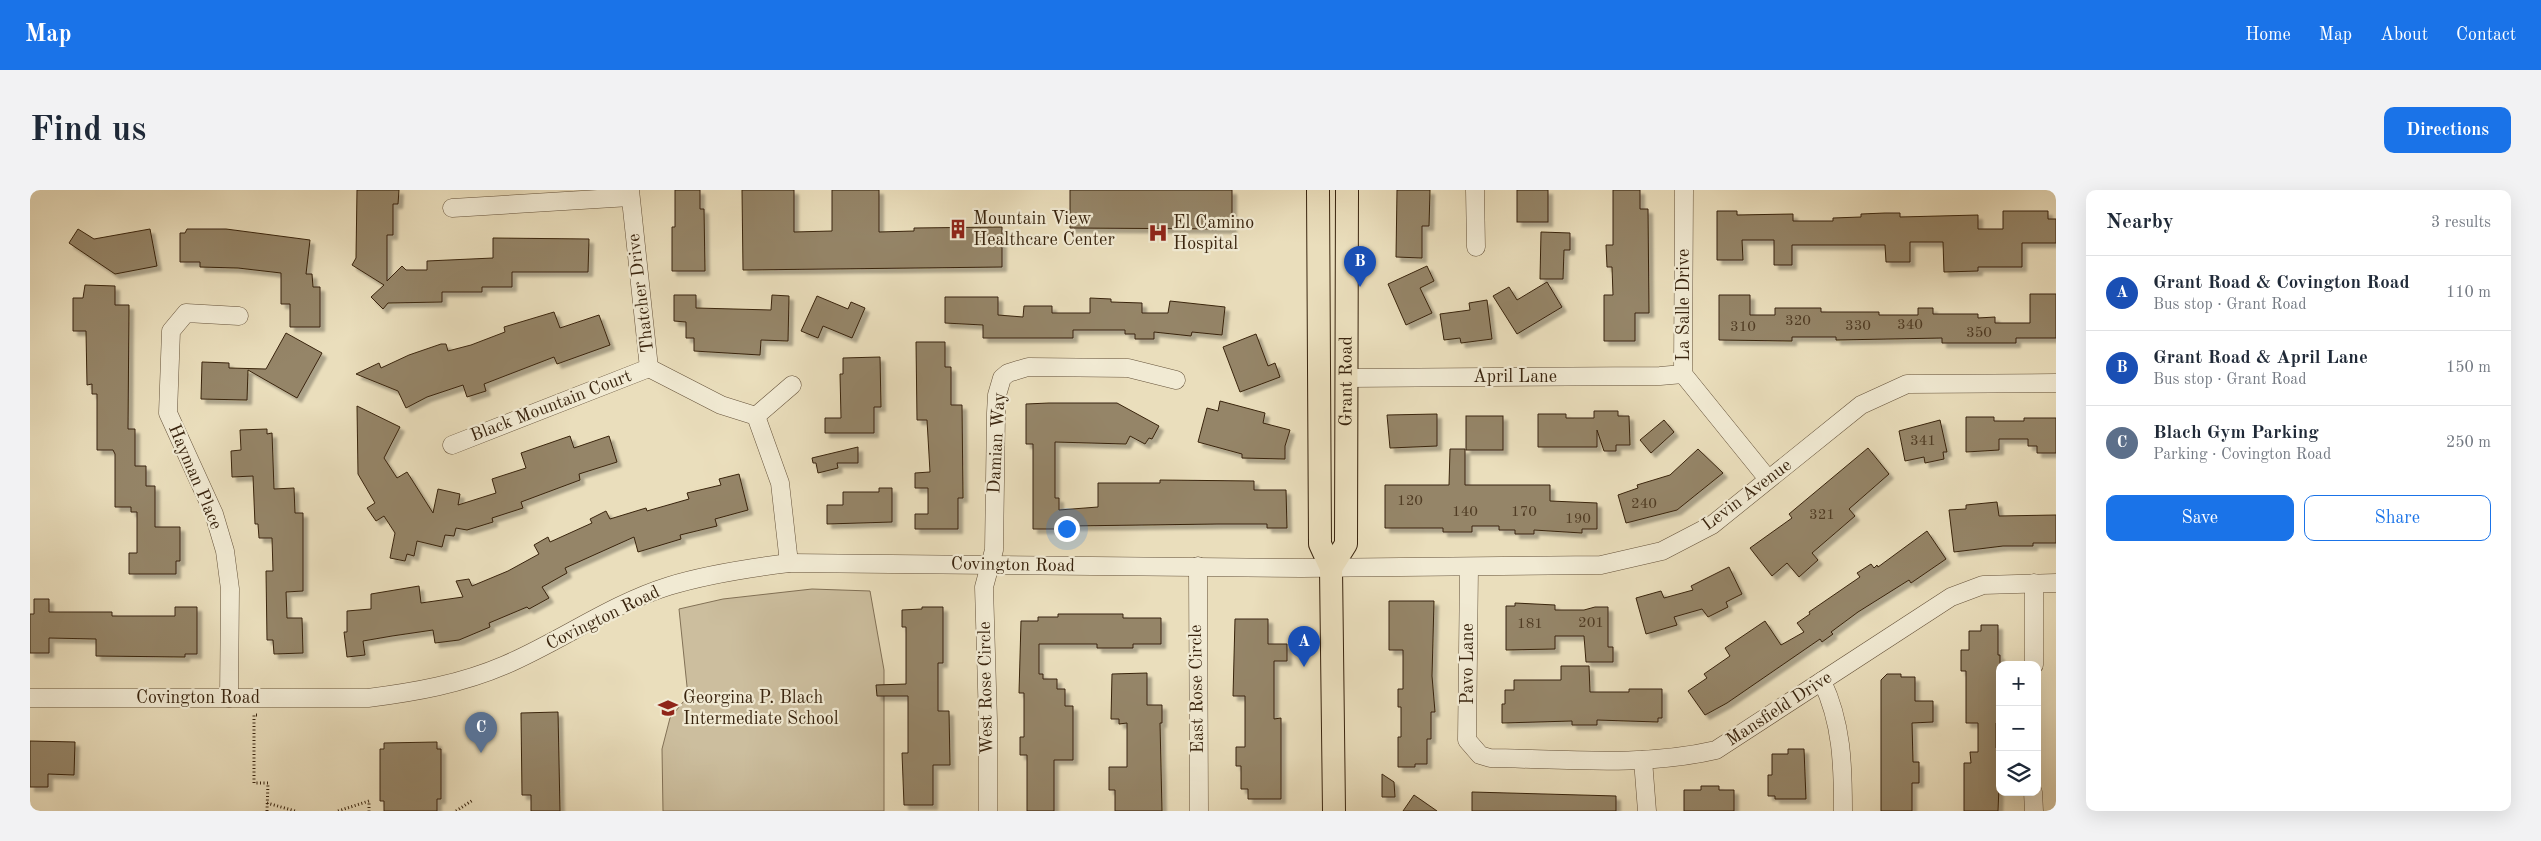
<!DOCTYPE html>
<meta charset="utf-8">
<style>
body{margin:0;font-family:"Old Standard TT",serif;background:#f2f2f3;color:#1f2937}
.controls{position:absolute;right:15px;bottom:15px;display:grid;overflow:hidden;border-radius:10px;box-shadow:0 5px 20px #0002}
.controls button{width:45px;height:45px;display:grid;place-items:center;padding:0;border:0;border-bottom:1px solid #e0e1e3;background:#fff;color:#1f2937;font:25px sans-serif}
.you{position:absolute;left:1036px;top:338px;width:18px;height:18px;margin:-12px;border:4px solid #fff;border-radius:50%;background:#1a73e8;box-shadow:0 0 0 8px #1a73e833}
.badge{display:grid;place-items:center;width:32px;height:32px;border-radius:50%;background:#1a73e8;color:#fff;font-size:16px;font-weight:700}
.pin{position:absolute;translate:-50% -41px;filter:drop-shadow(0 1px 2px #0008)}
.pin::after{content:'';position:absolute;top:26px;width:18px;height:15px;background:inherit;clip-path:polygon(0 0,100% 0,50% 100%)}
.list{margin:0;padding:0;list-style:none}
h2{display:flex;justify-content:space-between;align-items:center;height:65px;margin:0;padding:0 20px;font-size:21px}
h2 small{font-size:16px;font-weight:400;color:#747a83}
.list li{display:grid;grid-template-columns:32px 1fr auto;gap:15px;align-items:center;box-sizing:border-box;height:75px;padding:0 20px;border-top:1px solid #e0e1e3}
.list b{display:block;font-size:19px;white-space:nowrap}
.list p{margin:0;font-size:16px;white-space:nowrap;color:#747a83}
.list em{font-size:16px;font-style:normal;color:#747a83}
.actions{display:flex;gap:10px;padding:15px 20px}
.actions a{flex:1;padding:11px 0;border:1px solid #1a73e8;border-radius:10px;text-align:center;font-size:18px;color:#1a73e8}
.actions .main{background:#1a73e8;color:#fff}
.icon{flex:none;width:28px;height:28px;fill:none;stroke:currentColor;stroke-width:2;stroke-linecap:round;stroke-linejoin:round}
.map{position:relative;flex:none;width:2026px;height:621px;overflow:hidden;border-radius:10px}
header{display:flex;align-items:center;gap:30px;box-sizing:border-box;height:70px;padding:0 25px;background:#1a73e8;color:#fff}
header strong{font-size:24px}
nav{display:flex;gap:28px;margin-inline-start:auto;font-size:18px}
.intro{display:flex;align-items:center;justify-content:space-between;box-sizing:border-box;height:120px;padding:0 30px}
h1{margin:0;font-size:35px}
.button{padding:12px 22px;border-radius:10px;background:#1a73e8;color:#fff;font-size:18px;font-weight:700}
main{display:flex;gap:30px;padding:0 30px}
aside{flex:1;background:#fff;border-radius:10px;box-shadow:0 5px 20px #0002}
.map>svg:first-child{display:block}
.green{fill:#ccbe9e;stroke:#827156}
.building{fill:#958568;stroke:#39240e;filter:url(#shadow)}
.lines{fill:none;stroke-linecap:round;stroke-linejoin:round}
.minor-casing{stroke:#65523a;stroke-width:19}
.major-casing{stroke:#39240e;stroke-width:24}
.path{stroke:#39240e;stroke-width:3;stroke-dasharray:1 2.5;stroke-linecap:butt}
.minor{stroke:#f1ead3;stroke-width:18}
.major{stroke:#eadebc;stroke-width:22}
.labels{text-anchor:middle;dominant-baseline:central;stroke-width:4.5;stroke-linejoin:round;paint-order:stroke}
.number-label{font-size:15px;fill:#503c24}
.poi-label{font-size:18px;fill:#39240e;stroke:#f1ead3;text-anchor:start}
.street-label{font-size:18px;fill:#39240e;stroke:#f1ead3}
</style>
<header>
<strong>Map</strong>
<nav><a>Home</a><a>Map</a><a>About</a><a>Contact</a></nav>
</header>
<div class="intro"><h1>Find us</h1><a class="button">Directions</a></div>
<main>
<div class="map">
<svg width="2026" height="621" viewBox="0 0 2026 621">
<defs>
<filter id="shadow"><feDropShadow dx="4.5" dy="4.5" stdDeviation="1" flood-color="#0004"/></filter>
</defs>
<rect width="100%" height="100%" fill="#eadebc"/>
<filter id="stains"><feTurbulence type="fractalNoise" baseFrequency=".004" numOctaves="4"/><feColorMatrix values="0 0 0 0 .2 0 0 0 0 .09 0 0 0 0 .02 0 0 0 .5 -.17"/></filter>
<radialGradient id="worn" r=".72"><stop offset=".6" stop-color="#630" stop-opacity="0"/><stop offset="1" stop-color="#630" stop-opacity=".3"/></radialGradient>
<polygon class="green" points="782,399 840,401 854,480 854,621 633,621 632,559 640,528 658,506 649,419 693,409"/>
<g class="building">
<polygon points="327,0 369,0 368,14 363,14 363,45 357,45 357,91 372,76 376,80 397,80 397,71 463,68 463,48 559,49 558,82 482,82 482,97 452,97 452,102 412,102 412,112 358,113 353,119 341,107 354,95 322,75 326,68"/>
<polygon points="645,0 670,0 670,19 674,19 675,81 642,81 642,37 645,37"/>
<polygon points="712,0 764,0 764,42 802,41 802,0 849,0 849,42 884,41 884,38 972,37 972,77 713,80"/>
<polygon points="1040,0 1202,0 1202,39 1040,38"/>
<polygon points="1367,0 1400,0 1399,36 1392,36 1392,68 1366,67"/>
<rect x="1487" y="0" width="31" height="32"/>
<polygon points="1583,0 1610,0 1610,19 1618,19 1619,123 1605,123 1605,151 1574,151 1574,105 1583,105 1582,77 1577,77 1576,55 1583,55"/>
<polygon points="1687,21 1707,21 1707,25 1763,24 1763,31 1803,31 1803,28 1831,27 1831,24 1855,23 1870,23 1870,27 1948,25 1948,39 1973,39 1973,21 2018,21 2018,29 2026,29 2026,53 1992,53 1992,77 1948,77 1948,81 1914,82 1913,52 1880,52 1880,72 1856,72 1855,55 1762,55 1762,75 1744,75 1744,50 1712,50 1713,70 1687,70"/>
<polygon points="48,39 64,49 120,39 127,76 85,84 39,53"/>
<polygon points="157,39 196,39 280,50 276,84 282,84 283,97 290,97 290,137 260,137 260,114 251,114 251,83 208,78 170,77 170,72 150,72 150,43 155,43"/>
<polygon points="1511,42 1540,43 1540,60 1534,60 1533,89 1510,89"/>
<polygon points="1397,76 1404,91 1390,98 1402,123 1376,135 1358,94"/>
<polygon points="1517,92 1532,117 1487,144 1463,106 1479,97 1487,110"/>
<polygon points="55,95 85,96 85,115 99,115 98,239 105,239 105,276 116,276 116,296 125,296 125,337 150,337 150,371 146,371 146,384 99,384 99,363 107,363 107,322 101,322 101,317 85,317 85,264 83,260 67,260 67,204 62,204 62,194 57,195 56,141 43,141 43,108 53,108"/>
<polygon points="2000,104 2026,104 2026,148 1986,148 1986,153 1912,153 1912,148 1806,150 1806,147 1762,147 1762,151 1689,150 1689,105 1720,105 1720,125 1745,125 1745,118 1791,118 1791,122 1849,122 1849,125 1888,125 1888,118 1903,118 1903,124 1948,124 1948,128 1965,127 1965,133 2000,133"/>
<polygon points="644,105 666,105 666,118 741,120 742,105 759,106 758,151 731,150 730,165 664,161 664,148 656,148 656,132 644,131"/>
<polygon points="787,106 818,119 821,112 835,118 822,148 793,136 788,148 771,141"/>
<polygon points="915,107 968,107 968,125 993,127 994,116 1022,116 1022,123 1060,123 1060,108 1081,109 1081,112 1112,113 1112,123 1138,123 1140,111 1195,117 1192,145 1162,142 1161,146 1124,142 1124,149 1105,149 1105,144 1095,144 1095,140 1043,140 1043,148 953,148 953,135 915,133"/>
<polygon points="1457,110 1462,149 1431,153 1430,148 1414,150 1410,124 1440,120 1439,113"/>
<polygon points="524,122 530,138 569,125 580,155 527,174 524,167 454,194 456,201 437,207 433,195 397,207 376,218 368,201 326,184 349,173 351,178 379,165 411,154 416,154 418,161 441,155 475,142 474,137"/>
<polygon points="256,143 292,163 267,208 218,180 217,210 171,209 172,172 199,173 199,178 236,179"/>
<polygon points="1226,144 1238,176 1245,173 1250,187 1210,202 1193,157"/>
<polygon points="886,152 915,152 915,177 921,177 921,215 932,215 933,308 928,308 928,339 885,339 885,324 898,324 898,298 885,298 885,283 900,282 897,230 887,230"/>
<polygon points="850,167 851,217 844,217 844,243 795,243 795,228 811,228 810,184 813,184 813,168"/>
<polygon points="1190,211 1235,223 1233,233 1260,240 1255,256 1255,269 1212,268 1212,264 1168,252 1177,218 1188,221"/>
<polygon points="1019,213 1087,213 1129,236 1122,249 1119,248 1115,254 1100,246 1096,254 1025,252 1025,308 1029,308 1029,320 1068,317 1068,293 1130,293 1130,290 1224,291 1224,300 1256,300 1257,338 1237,338 1237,334 1188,334 1038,336 1038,339 1003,339 1003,254 996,254 996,214"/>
<polygon points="327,216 370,237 354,268 367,288 377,282 403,323 408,299 430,304 428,315 466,303 462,289 496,278 491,263 540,246 544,258 579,246 587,272 549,284 550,290 491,312 493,318 462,328 463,332 437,340 426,338 424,346 415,345 412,357 387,351 384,366 377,364 375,371 360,368 365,343 354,326 346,331 337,318 345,313 328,284"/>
<polygon points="1564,221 1588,221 1588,226 1599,226 1600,255 1586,255 1586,261 1574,261 1567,240 1567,257 1508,257 1508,224 1536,224 1536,228 1564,228"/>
<polygon points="1407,224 1407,256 1360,258 1357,225"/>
<rect x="1436" y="226" width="37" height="34"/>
<polygon points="1936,227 1964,227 1964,231 1994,231 1994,228 2026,228 2026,263 2007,263 2007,256 1998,256 1998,249 1969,249 1969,260 1936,262"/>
<polygon points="1634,230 1644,242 1621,263 1610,250"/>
<polygon points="1910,230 1917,262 1913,262 1914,269 1895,273 1894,267 1875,271 1869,241"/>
<polygon points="237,239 237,244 242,243 244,299 264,298 265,323 273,323 273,401 256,402 257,428 272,428 273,463 244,464 243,450 237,450 236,381 243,381 242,348 229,348 228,334 225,334 223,286 202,287 201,261 211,260 210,240"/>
<polygon points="828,257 828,273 807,273 808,278 788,283 786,273 783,273 782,268"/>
<polygon points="1838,258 1859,284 1819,319 1825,326 1782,363 1788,370 1769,387 1757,373 1742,386 1720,358 1762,328 1759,324"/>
<polygon points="1420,259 1435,259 1435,295 1520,295 1520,311 1567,313 1567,339 1552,339 1552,343 1504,340 1504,344 1485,344 1485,340 1469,340 1469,336 1442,336 1442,342 1413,342 1413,338 1355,338 1355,295 1419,295"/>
<polygon points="1668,259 1693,283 1647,320 1596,333 1588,305 1608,298 1607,295 1640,285"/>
<polygon points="709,284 718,320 685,329 687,336 650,345 651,349 608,362 604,347 535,378 537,383 512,397 519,408 499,419 497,417 459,433 460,437 429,450 405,453 403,440 362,446 333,451 335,465 317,467 314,442 317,442 317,421 341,419 341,404 389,396 391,413 433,407 426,391 439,389 442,396 478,381 509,364 504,355 518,347 520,352 562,333 560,329 576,321 580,329 616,318 617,321 659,309 657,303 691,295 689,289"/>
<polygon points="849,298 862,298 862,332 797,334 797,315 813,315 813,302 849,302"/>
<polygon points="1967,312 1969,326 2026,325 2026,353 2003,353 2003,356 1973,356 1924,362 1919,320 1936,319 1936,315"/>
<polygon points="1897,341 1916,369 1881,393 1879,390 1828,422 1801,442 1803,444 1792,452 1790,449 1697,513 1675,525 1658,501 1677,488 1674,484 1700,466 1695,458 1735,431 1751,455 1774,442 1767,433 1780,424 1779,422 1830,387 1827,383 1841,374 1844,378 1847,375 1848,377"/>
<polygon points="1699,377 1712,404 1696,412 1698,417 1678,427 1672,419 1644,427 1647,435 1616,444 1606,408 1631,401 1634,408 1663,400 1661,396"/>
<polygon points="4,409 19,409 19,422 82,422 82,426 145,426 145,417 167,417 167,464 155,464 155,467 66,466 66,449 19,448 19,463 0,463 0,424 4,424"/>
<polygon points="1359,411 1404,411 1402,486 1405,522 1401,522 1401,549 1397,549 1397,574 1385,574 1385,577 1368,577 1368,547 1371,547 1371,517 1368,517 1368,499 1373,499 1373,460 1359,460"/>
<polygon points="1485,413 1525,415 1525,420 1554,420 1565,417 1578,417 1578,457 1583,457 1583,472 1556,472 1554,446 1525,446 1525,459 1476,460 1476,416 1485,416"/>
<polygon points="892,417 913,417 913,473 908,473 908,521 919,521 920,575 903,575 903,615 874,615 872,563 878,563 878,506 847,506 846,495 876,494 876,437 872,437 872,420 892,419"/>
<polygon points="1028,424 1093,424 1093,428 1131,428 1131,454 1103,454 1103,458 1067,458 1067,454 1009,454 1009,484 1013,484 1013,489 1027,489 1027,499 1035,499 1035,516 1043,516 1043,570 1024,570 1024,621 997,621 997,565 990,565 990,547 994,547 994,503 989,503 991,431 1008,431 1008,427 1028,427"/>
<polygon points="1205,429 1238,429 1238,454 1257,454 1257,471 1244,471 1244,529 1251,528 1251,609 1218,609 1218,599 1211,599 1211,576 1206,576 1206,557 1215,557 1215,506 1203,506"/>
<polygon points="1951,435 1968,435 1968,465 1970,465 1970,533 1966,533 1966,558 1969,558 1970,572 1968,621 1934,621 1934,573 1941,573 1940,562 1948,562 1948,533 1936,533 1936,481 1931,481 1931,460 1939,460 1939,441 1951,441"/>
<polygon points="1531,476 1559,476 1560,502 1599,502 1599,499 1632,499 1632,528 1628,528 1628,532 1567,530 1567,535 1542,535 1542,531 1472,533 1472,514 1475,514 1475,500 1484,500 1484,490 1531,490"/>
<polygon points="1117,483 1117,515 1132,515 1132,533 1130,533 1132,621 1085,621 1085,600 1079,600 1079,577 1097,577 1097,533 1089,534 1089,529 1081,529 1082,484"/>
<polygon points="1857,484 1871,484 1871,487 1885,487 1885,511 1903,511 1903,532 1882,533 1883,572 1889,572 1889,593 1882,593 1882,621 1851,621 1851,490"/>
<polygon points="528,522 530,621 501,621 501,605 492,605 491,523"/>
<polygon points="0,551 45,552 44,585 18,584 18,597 0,597"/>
<polygon points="407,552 407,559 411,559 411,609 407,609 407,621 354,621 354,611 350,611 350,559 354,559 354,553"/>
<polygon points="1758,559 1774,559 1776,609 1745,609 1745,606 1738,606 1738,585 1742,585 1742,564 1758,564"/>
<polygon points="1352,584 1364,592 1365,607 1352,607"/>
<polygon points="1671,596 1689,596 1689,600 1704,600 1704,621 1654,621 1654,600 1671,600"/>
<polygon points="1442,602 1586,606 1586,621 1442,621"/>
<polygon points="1384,605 1407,621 1373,621"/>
</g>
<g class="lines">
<defs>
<g id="minor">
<polyline points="600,0 619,178"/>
<polyline points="1445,0 1446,57"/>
<polyline points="1654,0 1653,184 1738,289"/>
<polyline points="422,18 600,7"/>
<polyline points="619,178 691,215 726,226 750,293 759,373"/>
<polyline points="1316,188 1630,186 1653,184"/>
<polyline points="726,226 762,195"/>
<polyline points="422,255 619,178"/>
<polyline points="1168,376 1169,621"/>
<path d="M1439 378 1437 550 1450 565 1460 568C1535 569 1613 577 1686 560L1921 407 1953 395 2026 393"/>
<polyline points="2004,475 2004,393"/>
<path d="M1792 491C1812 533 1813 575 1813 621"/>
<path d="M0 508H338C385 502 431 494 475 475 531 451 581 414 639 396 678 384 719 378 759 373L1272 378 1571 375 1632 361 1682 335 1831 215 1877 194 2026 193"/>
<polyline points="199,508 200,399 195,361 184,324 138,223 141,141 156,123 209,126"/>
<polyline points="1613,570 1617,621"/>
<polyline points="2003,602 2004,621"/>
<polyline points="958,621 958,531 954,397 964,360 966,223 967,205 972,188 978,183 998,177 1098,178 1146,190"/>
</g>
<g id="major">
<polyline points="1288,0 1290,354 1301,378 1304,621"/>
<path id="s1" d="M1301 378 1316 354 1317 0"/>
</g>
</defs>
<use href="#minor" class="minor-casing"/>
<use href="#major" class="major-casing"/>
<g class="path">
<polyline points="227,525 224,525 224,593 238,593 237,621"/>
<polyline points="237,613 265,621"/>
<polyline points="308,621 339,611 339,621"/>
<polyline points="426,621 443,610"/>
</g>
<use href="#minor" class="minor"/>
<use href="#major" class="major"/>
</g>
<defs>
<symbol id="building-bare" viewBox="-9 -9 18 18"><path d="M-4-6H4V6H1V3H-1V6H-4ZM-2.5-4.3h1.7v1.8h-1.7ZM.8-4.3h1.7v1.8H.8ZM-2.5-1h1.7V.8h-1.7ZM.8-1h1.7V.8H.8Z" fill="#8f2418" stroke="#f1ead3" stroke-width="2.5" paint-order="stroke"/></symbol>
<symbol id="hospital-bare" viewBox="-9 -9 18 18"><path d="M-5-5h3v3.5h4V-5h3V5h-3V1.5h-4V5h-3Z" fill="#8f2418" stroke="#f1ead3" stroke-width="2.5" paint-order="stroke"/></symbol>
<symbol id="school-bare" viewBox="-9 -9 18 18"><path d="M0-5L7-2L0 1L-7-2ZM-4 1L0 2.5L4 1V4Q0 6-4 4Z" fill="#8f2418" stroke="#f1ead3" stroke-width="2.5" paint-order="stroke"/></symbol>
</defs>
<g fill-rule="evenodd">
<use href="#building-bare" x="914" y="25" width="28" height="28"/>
<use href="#hospital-bare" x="1114" y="29" width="28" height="28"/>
<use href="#school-bare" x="624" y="504" width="28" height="28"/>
</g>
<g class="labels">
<g class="number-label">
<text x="1768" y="131">320</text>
<text x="1880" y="135">340</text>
<text x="1828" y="136">330</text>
<text x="1713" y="137">310</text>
<text x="1949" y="143">350</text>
<text x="1893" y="251">341</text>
<text x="1380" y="311">120</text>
<text x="1614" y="314">240</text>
<text x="1435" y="322">140</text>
<text x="1494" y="322">170</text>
<text x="1792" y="325">321</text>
<text x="1548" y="329">190</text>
<text x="1561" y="433">201</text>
<text x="1500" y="434">181</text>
</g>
<g class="poi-label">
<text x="943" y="29">Mountain View<tspan x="943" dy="21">Healthcare Center</tspan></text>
<text x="1143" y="33">El Camino<tspan x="1143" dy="21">Hospital</tspan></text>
<text x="653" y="508">Georgina P. Blach<tspan x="653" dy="21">Intermediate School</tspan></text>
</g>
<g class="street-label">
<text transform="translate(611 103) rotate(-97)">Thatcher Drive</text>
<text transform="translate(1654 115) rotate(-90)">La Salle Drive</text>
<text x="1485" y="187">April Lane</text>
<text stroke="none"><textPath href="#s1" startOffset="191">Grant Road</textPath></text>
<text transform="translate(521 216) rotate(-21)">Black Mountain Court</text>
<text transform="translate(967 253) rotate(-87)">Damian Way</text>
<text transform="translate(165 287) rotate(67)">Hayman Place</text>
<text transform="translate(1717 305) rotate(-37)">Levin Avenue</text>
<text transform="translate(983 375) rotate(1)">Covington Road</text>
<text transform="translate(573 428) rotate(-26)">Covington Road</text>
<text transform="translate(1438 474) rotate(-90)">Pavo Lane</text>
<text transform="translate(956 498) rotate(-91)">West Rose Circle</text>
<text transform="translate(1167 499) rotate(-91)">East Rose Circle</text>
<text x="168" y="508">Covington Road</text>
<text transform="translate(1749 519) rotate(-33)">Mansfield Drive</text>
</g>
</g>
<rect width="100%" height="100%" filter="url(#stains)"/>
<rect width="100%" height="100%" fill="url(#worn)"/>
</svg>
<div class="controls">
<button>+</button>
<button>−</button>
<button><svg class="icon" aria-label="layers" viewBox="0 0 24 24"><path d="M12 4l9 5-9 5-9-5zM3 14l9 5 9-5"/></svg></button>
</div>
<div class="you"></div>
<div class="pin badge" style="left:1274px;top:477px;background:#1a4fb4">A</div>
<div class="pin badge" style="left:1330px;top:97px;background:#1a4fb4">B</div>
<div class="pin badge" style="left:451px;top:563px;background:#5c6f8a">C</div>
</div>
<aside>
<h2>Nearby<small>3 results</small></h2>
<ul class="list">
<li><span class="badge" style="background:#1a4fb4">A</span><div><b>Grant Road &amp; Covington Road</b><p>Bus stop · Grant Road</p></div><em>110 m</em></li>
<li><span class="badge" style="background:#1a4fb4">B</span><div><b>Grant Road &amp; April Lane</b><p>Bus stop · Grant Road</p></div><em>150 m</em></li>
<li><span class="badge" style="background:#5c6f8a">C</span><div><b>Blach Gym Parking</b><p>Parking · Covington Road</p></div><em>250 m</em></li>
</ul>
<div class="actions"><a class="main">Save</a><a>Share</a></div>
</aside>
</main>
